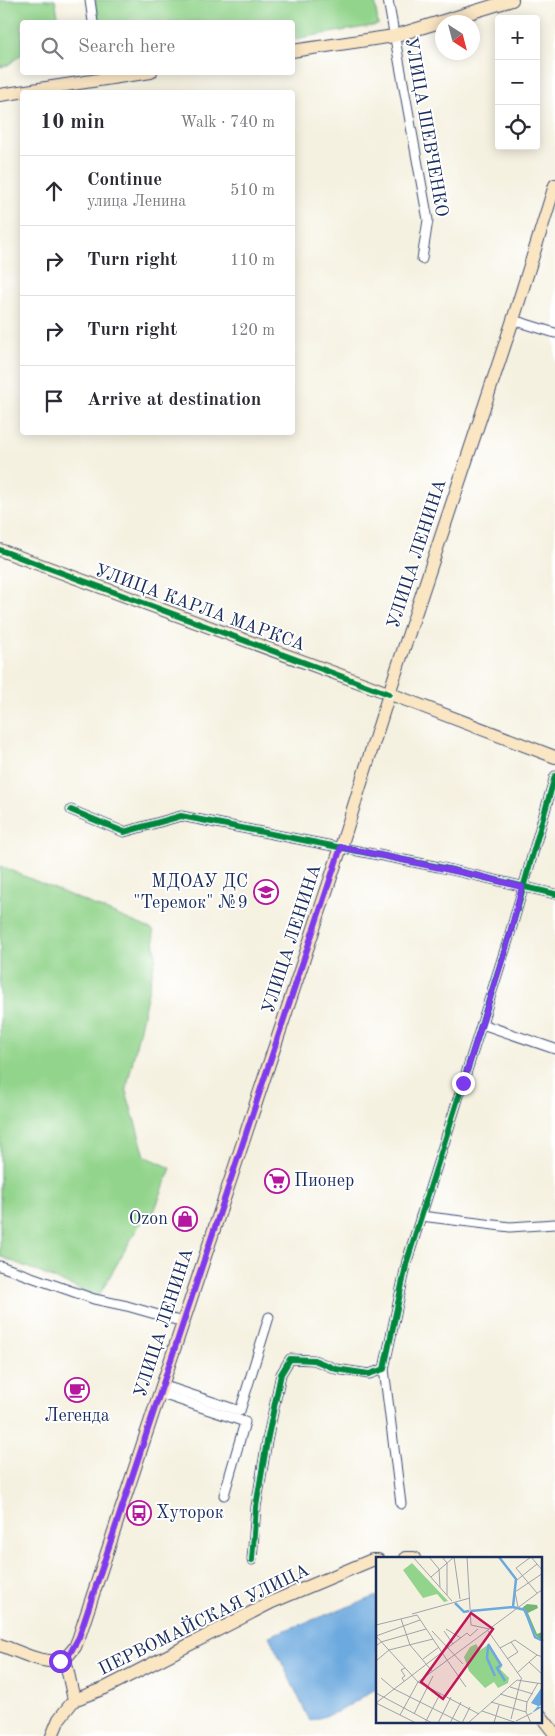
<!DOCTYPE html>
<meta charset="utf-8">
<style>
body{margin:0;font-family:"Old Standard TT",serif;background:#f2f2f3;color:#2b2b33}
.controls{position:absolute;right:15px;top:15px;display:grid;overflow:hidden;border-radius:5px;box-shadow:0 2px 12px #0003}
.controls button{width:45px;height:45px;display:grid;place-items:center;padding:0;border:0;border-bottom:1px solid #e1e1e2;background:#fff;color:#2b2b33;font:25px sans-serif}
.compass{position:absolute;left:435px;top:15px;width:45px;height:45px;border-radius:50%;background:#fff;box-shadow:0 2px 12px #0003;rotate:144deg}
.stop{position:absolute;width:15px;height:15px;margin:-11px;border:4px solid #7c3aed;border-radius:50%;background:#fff}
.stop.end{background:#7c3aed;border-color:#fff;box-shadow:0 1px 5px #0008}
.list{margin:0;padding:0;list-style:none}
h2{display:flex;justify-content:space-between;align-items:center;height:65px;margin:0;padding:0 20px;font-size:21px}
h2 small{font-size:16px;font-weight:400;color:#7c7c81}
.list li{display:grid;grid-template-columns:32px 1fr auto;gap:15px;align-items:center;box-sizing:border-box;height:70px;padding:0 20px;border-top:1px solid #e1e1e2}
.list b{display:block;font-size:19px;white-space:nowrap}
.list p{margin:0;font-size:16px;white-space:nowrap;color:#7c7c81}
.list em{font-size:16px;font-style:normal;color:#7c7c81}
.icon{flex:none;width:28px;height:28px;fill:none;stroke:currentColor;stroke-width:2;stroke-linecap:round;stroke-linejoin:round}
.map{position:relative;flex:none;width:555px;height:1736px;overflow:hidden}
.search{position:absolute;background:#fff;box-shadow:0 2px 12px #0003;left:20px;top:20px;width:275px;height:55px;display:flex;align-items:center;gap:12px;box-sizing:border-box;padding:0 18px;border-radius:5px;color:#7c7c81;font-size:19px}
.panel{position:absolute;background:#fff;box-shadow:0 2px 12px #0003;left:20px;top:90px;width:275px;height:345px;border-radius:5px}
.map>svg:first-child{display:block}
.green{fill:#92d48b;stroke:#568274}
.water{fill:#6ca9de;stroke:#446c9e}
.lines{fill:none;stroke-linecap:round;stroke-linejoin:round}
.street-casing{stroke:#3c4c72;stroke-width:11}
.secondary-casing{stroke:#3c4c72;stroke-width:14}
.street{stroke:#fff;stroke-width:9}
.secondary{stroke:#fbe6c4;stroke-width:12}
.cycleway-casing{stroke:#fff;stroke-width:9}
.cycleway{stroke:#00873e;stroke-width:6}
.route{stroke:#7c3aed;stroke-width:6}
.labels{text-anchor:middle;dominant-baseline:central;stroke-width:4;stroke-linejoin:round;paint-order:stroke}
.street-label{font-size:18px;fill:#1b2f5e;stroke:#fff}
.poi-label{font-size:18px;fill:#1b2f5e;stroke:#fff;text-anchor:end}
.inset-river{fill:none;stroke:#6ca9de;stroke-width:2.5}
.inset-road{fill:none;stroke:#9ea3ac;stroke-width:1}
.view{fill:#c2185b;fill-opacity:0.15;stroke:#c2185b;stroke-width:2.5}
.inset-edge{fill:none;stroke:#1b2f5e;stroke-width:2.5}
</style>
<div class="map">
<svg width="555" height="1736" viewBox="0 0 555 1736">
<rect width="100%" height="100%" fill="#fff"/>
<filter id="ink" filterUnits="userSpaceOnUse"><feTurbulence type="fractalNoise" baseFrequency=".02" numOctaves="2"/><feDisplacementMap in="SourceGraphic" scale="10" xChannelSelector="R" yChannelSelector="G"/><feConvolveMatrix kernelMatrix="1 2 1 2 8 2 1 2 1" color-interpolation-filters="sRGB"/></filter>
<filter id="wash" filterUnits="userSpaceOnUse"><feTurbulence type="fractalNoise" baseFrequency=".0096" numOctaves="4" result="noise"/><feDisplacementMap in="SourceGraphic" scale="20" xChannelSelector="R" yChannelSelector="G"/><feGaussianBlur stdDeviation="1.12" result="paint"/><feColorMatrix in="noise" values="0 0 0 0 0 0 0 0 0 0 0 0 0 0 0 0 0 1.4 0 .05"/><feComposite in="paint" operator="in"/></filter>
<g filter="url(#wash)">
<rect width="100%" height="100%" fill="#f5f1e0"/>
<g class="green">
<polygon points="0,0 55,0 59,22 22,22 22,54 8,65 0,67"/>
<polygon points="95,0 375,0 378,25 293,39 292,22 98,22"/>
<polygon points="0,866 153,930 156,956 126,1091 145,1156 171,1168 154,1212 141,1222 98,1297 0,1256"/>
</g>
<polygon class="water" points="377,1596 377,1688 340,1711 310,1721 269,1636"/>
</g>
<g filter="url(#ink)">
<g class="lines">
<defs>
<g id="street">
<polyline points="90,0 93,22"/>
<polyline points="388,0 428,220 422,259"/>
<polyline points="513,320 555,333"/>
<polyline points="71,810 124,832 181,816 439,867 555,894"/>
<polyline points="482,1024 555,1049"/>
<polyline points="421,1216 510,1227 555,1224"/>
<polyline points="0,1266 94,1299 127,1306 183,1322"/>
<polyline points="384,1369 401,1504"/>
<polyline points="162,1385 240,1411 269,1317"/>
<polyline points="159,1393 245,1422 224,1495"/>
<polyline points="252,1560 256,1507 267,1441 281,1374 290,1359 314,1360 336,1369 369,1374 384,1369 407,1261 509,937 555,776"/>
</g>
<g id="secondary">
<polyline points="292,51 394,36 512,0"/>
<polyline points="0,95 151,72"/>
<polyline points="0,550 367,685 555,757"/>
<polyline points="406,1558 414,1558"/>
<path d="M0 1645C19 1651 45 1667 65 1659"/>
<polyline points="74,1700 65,1659 75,1647 79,1637 157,1401 341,847 394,678 513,320 555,185"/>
<polyline points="541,1716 555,1734"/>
<polyline points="52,1736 59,1719 74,1700 105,1688 272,1602 372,1560 378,1560"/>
</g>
</defs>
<use href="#street" class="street-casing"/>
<use href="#secondary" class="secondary-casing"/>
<use href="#street" class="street"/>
<use href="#secondary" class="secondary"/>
<defs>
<g id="cycleway">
<polyline points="0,550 389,694"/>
<polyline points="71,810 124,832 181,816 439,867 555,894"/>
<polyline points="252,1560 256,1507 267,1441 281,1374 290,1359 314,1360 336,1369 369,1374 384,1369 407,1261 509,937 555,776"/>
</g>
</defs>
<use href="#cycleway" class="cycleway-casing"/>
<use href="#cycleway" class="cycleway"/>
</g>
</g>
<g class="lines" filter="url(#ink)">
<polyline class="route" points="60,1661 69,1655 79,1637 341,847 479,876 522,887 509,938 463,1083"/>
</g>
<defs>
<symbol id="school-ring" viewBox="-11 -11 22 22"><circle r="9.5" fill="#fff" stroke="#b5179e" stroke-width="1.5"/><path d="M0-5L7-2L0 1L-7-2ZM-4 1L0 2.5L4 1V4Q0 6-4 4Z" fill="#b5179e"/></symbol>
<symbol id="supermarket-ring" viewBox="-11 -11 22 22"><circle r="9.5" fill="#fff" stroke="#b5179e" stroke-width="1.5"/><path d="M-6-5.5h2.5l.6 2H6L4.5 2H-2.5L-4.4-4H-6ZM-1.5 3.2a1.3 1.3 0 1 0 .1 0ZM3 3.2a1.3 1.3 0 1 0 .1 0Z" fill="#b5179e"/></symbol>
<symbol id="shop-ring" viewBox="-11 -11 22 22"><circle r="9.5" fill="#fff" stroke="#b5179e" stroke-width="1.5"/><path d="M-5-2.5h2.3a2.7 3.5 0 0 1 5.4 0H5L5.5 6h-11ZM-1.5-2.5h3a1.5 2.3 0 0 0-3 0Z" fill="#b5179e"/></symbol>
<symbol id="cafe-ring" viewBox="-11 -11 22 22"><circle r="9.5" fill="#fff" stroke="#b5179e" stroke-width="1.5"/><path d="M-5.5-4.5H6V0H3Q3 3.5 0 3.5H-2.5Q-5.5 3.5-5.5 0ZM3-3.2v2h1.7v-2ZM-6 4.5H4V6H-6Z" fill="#b5179e"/></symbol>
<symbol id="bus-ring" viewBox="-11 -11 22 22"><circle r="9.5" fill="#fff" stroke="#b5179e" stroke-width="1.5"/><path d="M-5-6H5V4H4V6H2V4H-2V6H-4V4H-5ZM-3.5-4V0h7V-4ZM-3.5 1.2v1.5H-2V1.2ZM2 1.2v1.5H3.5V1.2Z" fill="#b5179e"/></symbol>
</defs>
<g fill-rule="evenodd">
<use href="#school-ring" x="252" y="878" width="28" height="28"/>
<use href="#supermarket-ring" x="263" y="1167" width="28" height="28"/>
<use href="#shop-ring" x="171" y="1205" width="28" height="28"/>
<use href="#cafe-ring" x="63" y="1376" width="28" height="28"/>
<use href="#bus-ring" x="125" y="1499" width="28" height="28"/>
</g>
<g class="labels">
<g class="street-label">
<text transform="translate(426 127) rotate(80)">УЛИЦА ШЕВЧЕНКО</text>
<text transform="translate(417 554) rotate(-72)">УЛИЦА ЛЕНИНА</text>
<text transform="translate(200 608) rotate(20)">УЛИЦА КАРЛА МАРКСА</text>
<text transform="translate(292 939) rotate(-72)">УЛИЦА ЛЕНИНА</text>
<text transform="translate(164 1323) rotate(-72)">УЛИЦА ЛЕНИНА</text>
<text transform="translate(204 1620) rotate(-26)">ПЕРВОМАЙСКАЯ УЛИЦА</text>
</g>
<g class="poi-label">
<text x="248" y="882">МДОАУ ДС<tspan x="248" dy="21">"Теремок" №9</tspan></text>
<text x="294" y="1181" text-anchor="start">Пионер</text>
<text x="168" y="1219">Ozon</text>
<text x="77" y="1416" text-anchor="middle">Легенда</text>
<text x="156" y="1513" text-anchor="start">Хуторок</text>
</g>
</g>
<g transform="translate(376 1557)">
<rect width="166" height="166" fill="#f5f1e0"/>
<path d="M36 6 72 44 68 45 61 37 47 41 27 13ZM100 87 104 93 112 88 126 110 124 112 133 121 132 126 122 131 118 125 109 131 93 114 88 100 94 90Z" fill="#92d48b"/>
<path d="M151 47 161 48 162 51 152 56 161 77 166 75V83L160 79 146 51Z" fill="#75b677"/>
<path d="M166 130V147L162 150H166L156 156 162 149 155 146Z" fill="#6ca9de"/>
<path class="inset-river" d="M123 0 140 22 137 50 149 53 159 80 167 84M79 46 88 55 93 54M95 54 137 50M112 87 125 108 121 111 129 124M112 89 111 101 119 119"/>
<path class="inset-road" d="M37 0 76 44M53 0 63 12 64 30M66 0 71 6V38M78 0 84 42M91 0 95 68 113 72M155 0 140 11 161 36M155 0 167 14M55 20 78 0M141 23 161 7M142 50 139 35 167 16M36 57 94 41M25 62 34 88 56 114M0 68 41 58 71 103M70 72 85 81M56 74 87 107M68 74 77 87M112 74 146 122M0 79 44 63M0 79 42 125 103 157M0 89 5 85 50 72M124 91 139 83 161 98M47 102 63 90M131 102 142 95 135 85M71 103 90 130M0 104 13 93 57 82M153 105 167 118M141 116 161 98 167 100M5 121 18 132 86 166M28 124 26 121 29 119 25 113 29 111M42 125 167 32M134 130 157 137M0 136 56 166M124 137 151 145M115 145 150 155M0 146 91 76 94 79 102 72M0 146 40 166M106 154 141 166M38 157 57 119M24 158 42 125M135 162 145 122M140 164 156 156M49 166 64 137M62 166 75 140M74 166 85 145M86 166 94 150M92 166 141 123 167 127M118 166 123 148M155 166 150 155 151 145 162 126"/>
<path class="view" d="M95 56 117 72 67 142 45 125Z"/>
<rect width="166" height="166" class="inset-edge"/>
</g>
</svg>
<div class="controls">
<button>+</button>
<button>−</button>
<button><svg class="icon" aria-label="locate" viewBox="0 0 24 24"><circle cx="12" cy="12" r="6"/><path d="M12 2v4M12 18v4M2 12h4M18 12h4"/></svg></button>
</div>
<svg class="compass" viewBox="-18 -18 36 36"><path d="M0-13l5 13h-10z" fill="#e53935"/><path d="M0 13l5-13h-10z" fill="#7c7c81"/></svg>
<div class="stop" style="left:60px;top:1661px"></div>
<div class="stop end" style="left:463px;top:1083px"></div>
<div class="search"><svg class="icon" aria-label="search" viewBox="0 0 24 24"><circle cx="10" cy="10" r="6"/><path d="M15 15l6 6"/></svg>Search here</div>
<section class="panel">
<h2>10 min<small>Walk · 740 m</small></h2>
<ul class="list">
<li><svg class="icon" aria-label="ahead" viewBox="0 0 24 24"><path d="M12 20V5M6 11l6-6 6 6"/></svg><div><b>Continue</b><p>улица Ленина</p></div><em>510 m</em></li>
<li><svg class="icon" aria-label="right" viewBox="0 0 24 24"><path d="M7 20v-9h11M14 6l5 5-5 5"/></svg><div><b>Turn right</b></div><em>110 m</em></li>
<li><svg class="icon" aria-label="right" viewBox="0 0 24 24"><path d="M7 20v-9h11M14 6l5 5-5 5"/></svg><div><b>Turn right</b></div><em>120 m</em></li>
<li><svg class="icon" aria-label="arrive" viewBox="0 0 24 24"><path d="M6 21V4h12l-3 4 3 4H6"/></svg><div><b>Arrive at destination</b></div></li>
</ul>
</section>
</div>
